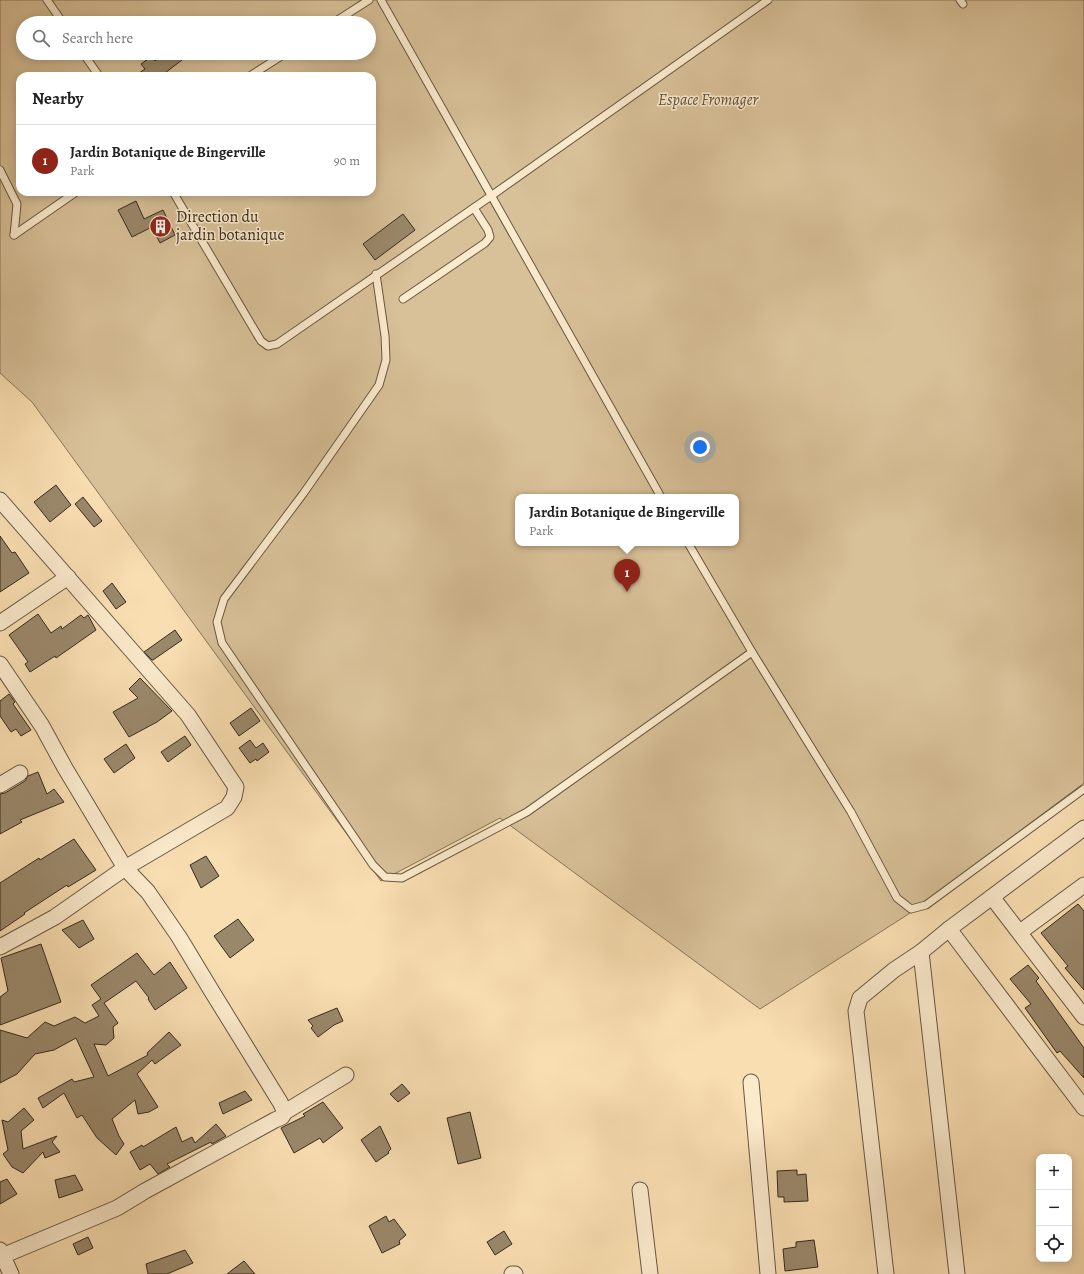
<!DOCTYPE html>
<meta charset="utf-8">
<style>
body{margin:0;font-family:Alegreya,serif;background:#f2f2f2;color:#222}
.controls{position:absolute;right:12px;bottom:12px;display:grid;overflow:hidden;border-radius:8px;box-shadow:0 2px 10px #0003}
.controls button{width:36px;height:36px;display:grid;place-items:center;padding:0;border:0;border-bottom:1px solid #e0e0e0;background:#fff;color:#222;font:20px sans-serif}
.you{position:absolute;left:700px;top:447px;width:14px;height:14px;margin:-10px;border:3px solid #fff;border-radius:50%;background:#1a73e8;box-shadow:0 0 0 6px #1a73e833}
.badge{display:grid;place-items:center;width:26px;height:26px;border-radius:50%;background:#8f2418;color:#fff;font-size:13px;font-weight:700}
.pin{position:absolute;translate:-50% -33px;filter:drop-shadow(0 1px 2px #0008)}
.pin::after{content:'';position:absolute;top:21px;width:14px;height:12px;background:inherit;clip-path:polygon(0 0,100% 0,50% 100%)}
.popup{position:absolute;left:515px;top:494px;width:224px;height:52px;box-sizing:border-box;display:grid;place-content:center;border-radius:8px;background:#fff;filter:drop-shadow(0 1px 3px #0005);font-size:13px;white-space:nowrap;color:#767676}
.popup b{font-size:15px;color:#222}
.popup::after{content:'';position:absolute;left:50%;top:100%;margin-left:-8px;border:8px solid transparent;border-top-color:#fff}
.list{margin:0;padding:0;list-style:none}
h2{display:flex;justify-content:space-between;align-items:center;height:52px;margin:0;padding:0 16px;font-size:17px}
h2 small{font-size:13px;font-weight:400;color:#767676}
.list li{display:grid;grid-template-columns:26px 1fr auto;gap:12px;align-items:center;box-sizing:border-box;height:72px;padding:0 16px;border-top:1px solid #e0e0e0}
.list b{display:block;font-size:15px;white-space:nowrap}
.list p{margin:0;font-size:13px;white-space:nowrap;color:#767676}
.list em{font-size:13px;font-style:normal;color:#767676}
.icon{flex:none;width:22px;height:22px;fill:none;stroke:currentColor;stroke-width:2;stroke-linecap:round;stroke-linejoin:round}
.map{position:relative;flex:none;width:1084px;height:1274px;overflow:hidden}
.search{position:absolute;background:#fff;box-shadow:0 2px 10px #0003;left:16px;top:16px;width:360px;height:44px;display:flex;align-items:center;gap:10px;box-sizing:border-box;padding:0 14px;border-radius:22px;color:#767676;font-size:15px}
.panel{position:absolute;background:#fff;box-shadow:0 2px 10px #0003;left:16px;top:72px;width:360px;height:124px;border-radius:12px}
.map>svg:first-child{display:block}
.green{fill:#d8c098;stroke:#86765c;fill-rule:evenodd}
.building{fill:#9a886b;stroke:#342b20}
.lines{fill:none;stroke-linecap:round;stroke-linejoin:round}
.service-casing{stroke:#655844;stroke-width:9}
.minor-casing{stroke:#655844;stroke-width:17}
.service{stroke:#fbeacc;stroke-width:7}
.minor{stroke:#fbeacc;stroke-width:15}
.labels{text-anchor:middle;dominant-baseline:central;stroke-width:3;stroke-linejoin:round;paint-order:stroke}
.park-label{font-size:16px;font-style:italic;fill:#5d503e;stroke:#fbeacc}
.poi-label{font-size:16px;fill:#342b20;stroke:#fbeacc;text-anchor:start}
</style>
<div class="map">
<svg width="1084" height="1274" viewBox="0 0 1084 1274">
<rect width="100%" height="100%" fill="#f9deb1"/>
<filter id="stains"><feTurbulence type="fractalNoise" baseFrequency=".005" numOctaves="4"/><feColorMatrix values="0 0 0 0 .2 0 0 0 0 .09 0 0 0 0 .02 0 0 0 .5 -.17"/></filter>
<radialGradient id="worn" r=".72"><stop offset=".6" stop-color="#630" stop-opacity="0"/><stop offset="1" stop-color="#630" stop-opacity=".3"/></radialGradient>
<path class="green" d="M0 0H1084V783L907 915 760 1009 500 818 381 881 32 402 0 373ZM23 23H369V53H23ZM20 76H372V192H20ZM518 497H736V543H518Z"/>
<g class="building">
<polygon points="165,53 191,53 161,76 135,76 145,69 141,64 152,56 155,61"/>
<polygon points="136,201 144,219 163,210 175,235 160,243 152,227 132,237 118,210"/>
<polygon points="403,214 415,230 375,260 363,244"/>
<polygon points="56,485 71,505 50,522 34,502"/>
<polygon points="83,497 102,521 94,527 75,504"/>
<polygon points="0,536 12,553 15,552 29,573 0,592"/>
<polygon points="112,583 126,602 116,609 103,591"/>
<polygon points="38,614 51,633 61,626 62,629 81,615 84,618 88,615 96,630 56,658 55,656 30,672 25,664 28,662 9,635"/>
<polygon points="175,630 182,640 153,660 152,660 144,652"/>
<polygon points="140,678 172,711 157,722 129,737 113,712 138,698 129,689"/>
<polygon points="9,694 15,702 13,704 31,730 21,736 16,729 11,732 0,716 0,701"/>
<polygon points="251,708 260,721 239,736 230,723"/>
<polygon points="185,736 191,745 168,762 161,752"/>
<polygon points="250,740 256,748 263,743 269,752 257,761 256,759 250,763 239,748"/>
<polygon points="126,744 135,758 114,773 104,759"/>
<polygon points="38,772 47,794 54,789 64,802 20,820 22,822 0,834 0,794 5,793 25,781 28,776"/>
<polygon points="74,839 96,870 68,887 67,885 24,913 25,914 0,931 0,883 39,858 40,860"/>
<polygon points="206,856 219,876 201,888 190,865"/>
<polygon points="1078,904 1084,911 1084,990 1065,968 1068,966 1041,933"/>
<polygon points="238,919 254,940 230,958 214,936"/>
<polygon points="83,920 94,939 79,948 62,930"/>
<polygon points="41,944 61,1002 0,1025 0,997 8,991 1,958"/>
<polygon points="137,953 154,975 170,962 187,988 155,1010 148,999 149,998 136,981 104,1003 118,1023 113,1027 114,1038 106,1045 94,1044 108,1076 148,1055 147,1053 169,1032 181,1045 155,1064 152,1060 137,1074 158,1107 149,1112 138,1114 135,1100 112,1119 119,1136 124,1144 116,1155 97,1138 82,1115 77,1118 64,1093 43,1108 38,1098 72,1079 74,1082 94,1077 76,1038 54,1050 35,1054 17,1074 0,1083 0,1030 27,1038 45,1022 54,1026 75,1017 85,1023 99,1016 92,1005 101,999 91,985"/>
<polygon points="1028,965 1039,978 1036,981 1084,1048 1084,1078 1060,1051 1057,1053 1025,1008 1031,1004 1010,979"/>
<polygon points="337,1008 343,1021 334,1025 318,1037 311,1028 313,1026 308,1020"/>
<polygon points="402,1084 410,1093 398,1102 390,1094"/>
<polygon points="245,1091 252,1100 223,1114 219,1103"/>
<polygon points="323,1102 343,1128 323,1143 320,1138 294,1153 281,1128 305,1116 303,1114"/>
<polygon points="24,1108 34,1120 21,1131 23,1149 57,1136 52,1142 60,1152 45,1158 43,1152 23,1173 12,1167 3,1154 8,1150 2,1120 8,1122"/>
<polygon points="470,1112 481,1158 458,1164 447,1118"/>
<polygon points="216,1124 226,1136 212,1144 211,1142 167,1164 170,1167 158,1174 150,1164 140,1170 130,1152 142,1145 143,1147 176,1127 182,1142 192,1137 195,1143"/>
<polygon points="380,1126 391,1149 388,1152 389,1153 376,1162 361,1140"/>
<polygon points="797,1170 797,1175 806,1174 808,1201 784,1202 784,1197 778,1197 777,1171"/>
<polygon points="75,1175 83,1190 59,1198 55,1180"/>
<polygon points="7,1179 17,1194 0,1204 0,1182"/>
<polygon points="386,1216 389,1222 394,1219 406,1235 399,1241 400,1244 382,1253 369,1226"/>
<polygon points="504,1231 512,1244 495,1255 487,1242"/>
<polygon points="88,1237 93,1248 78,1255 73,1244"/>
<polygon points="814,1240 818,1267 785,1271 783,1249 796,1247 796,1242"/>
<polygon points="185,1250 193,1263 167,1274 148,1274 146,1264"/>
<polygon points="244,1261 255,1274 227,1274"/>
</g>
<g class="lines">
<defs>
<g id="service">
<polyline points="47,0 63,23"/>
<polyline points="381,0 661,497"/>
<polyline points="960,0 963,4"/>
<polyline points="333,23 369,0"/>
<polyline points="83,53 99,76"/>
<polyline points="250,76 286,53"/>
<polyline points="0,170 17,204 14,235"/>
<polyline points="173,192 261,341 268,346 277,344 491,196 768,0"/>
<polyline points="14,235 76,192"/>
<polyline points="376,274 385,336 386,360 379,385 303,494 224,599 217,622 222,643 373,865 385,877 402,878 527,812 752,652"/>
<polyline points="403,299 485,243 490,237 488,230 474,208"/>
<polyline points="688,543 752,652 851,812 897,898 911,909 926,905 1084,789"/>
</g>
<g id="minor">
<polyline points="0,500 188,715 236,787 234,797 227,808 125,868 65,768 42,726 0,664"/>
<polyline points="0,623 68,577"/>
<polyline points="0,785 20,773"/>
<polyline points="992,897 1084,1017"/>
<polyline points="949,929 1084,1108"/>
<polyline points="1020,932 1084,885"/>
<polyline points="0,947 55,917 125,868 148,892 179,937 211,990 280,1102 285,1112"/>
<polyline points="921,952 957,1274"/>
<polyline points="751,1082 768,1274"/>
<polyline points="640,1190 650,1274"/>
<polyline points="0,1250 11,1274"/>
<polyline points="0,1257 117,1208 145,1191 275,1120 282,1117 285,1112 346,1075"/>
<polyline points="512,1274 515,1274"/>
<polyline points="886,1274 856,1011 860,998 894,970 921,952 949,929 1084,828"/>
</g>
</defs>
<use href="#service" class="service-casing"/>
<use href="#minor" class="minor-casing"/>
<use href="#service" class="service"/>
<use href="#minor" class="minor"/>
</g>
<defs>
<symbol id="building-disc" viewBox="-11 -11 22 22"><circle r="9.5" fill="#8f2418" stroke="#fbeacc"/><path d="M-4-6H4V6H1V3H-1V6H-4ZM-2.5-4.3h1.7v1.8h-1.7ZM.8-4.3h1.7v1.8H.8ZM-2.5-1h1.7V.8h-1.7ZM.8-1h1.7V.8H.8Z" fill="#fff"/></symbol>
</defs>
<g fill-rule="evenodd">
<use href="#building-disc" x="148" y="214" width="25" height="25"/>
</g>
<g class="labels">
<g class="park-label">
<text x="708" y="100">Espace Fromager</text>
</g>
<g class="poi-label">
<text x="176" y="217">Direction du<tspan x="176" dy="18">jardin botanique</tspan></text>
</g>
</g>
<rect width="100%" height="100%" filter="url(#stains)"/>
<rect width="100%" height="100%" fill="url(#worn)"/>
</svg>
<div class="controls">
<button>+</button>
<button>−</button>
<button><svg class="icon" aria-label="locate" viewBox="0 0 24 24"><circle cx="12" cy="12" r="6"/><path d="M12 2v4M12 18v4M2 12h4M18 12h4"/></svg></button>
</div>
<div class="you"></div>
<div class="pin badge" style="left:627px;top:592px">1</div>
<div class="popup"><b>Jardin Botanique de Bingerville</b>Park</div>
<div class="search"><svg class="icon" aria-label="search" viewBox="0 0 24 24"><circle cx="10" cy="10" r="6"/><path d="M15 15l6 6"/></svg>Search here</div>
<section class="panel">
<h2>Nearby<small></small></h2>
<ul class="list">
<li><span class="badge">1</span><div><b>Jardin Botanique de Bingerville</b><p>Park</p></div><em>90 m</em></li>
</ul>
</section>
</div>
